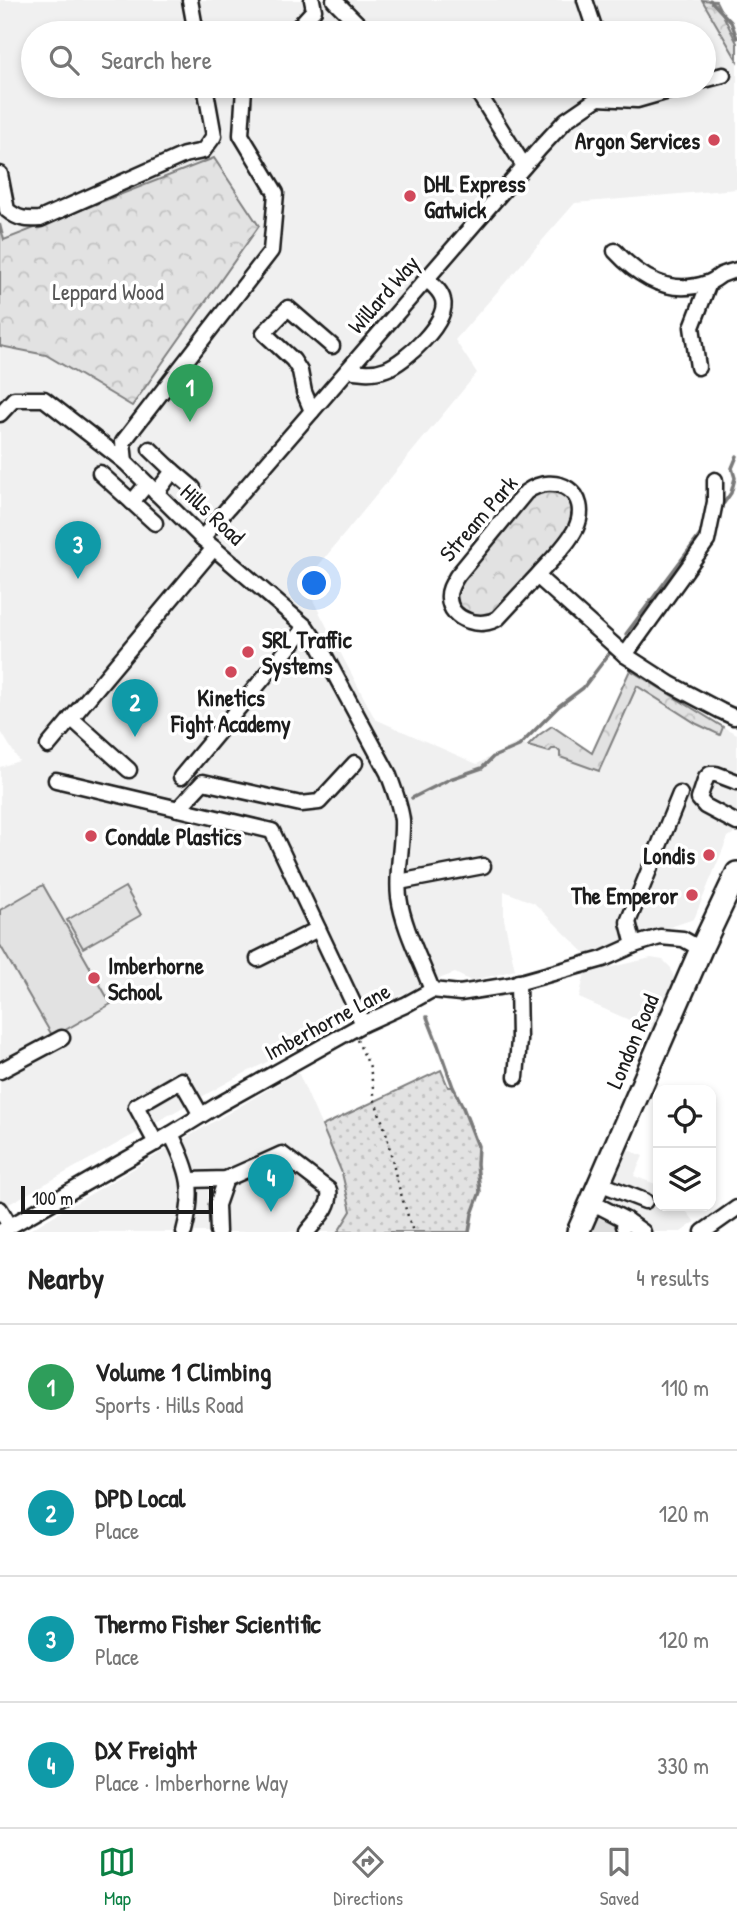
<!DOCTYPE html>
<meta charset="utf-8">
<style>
body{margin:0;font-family:"Patrick Hand",sans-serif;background:#f6f6f6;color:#222}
.controls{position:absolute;right:21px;bottom:21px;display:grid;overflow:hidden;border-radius:14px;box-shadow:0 4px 10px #0003}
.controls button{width:63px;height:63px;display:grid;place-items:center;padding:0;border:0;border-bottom:2px solid #e0e0e0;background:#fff;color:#222;font:35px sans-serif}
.scale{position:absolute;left:21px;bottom:18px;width:192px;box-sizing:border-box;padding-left:7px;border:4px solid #1c1c1c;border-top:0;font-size:19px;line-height:24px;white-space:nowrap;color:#1c1c1c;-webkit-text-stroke:5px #fff;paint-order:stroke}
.you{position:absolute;left:315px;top:584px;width:24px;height:24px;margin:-18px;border:5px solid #fff;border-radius:50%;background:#1a73e8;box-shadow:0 0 0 10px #1a73e833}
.badge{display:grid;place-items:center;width:46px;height:46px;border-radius:50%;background:#0b8043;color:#fff;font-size:23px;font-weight:700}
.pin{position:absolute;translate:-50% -58px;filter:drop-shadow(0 2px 4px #0008)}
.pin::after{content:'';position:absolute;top:37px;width:24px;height:21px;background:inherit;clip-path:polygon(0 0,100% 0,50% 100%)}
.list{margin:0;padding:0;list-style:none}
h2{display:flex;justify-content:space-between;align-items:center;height:91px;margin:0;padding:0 28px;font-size:30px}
h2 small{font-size:23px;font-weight:400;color:#767676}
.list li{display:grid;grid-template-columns:46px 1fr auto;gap:21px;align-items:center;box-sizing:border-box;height:126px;padding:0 28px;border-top:2px solid #e0e0e0}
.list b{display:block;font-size:26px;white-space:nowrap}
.list p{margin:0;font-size:23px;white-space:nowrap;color:#767676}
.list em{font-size:23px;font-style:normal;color:#767676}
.icon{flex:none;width:38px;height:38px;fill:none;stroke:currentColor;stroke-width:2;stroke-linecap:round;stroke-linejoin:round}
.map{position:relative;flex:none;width:737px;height:1232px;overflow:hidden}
.search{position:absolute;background:#fff;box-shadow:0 4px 10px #0003;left:21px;right:21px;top:21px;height:77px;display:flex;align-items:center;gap:18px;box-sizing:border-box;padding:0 24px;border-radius:38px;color:#767676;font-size:26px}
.sheet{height:595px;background:#fff}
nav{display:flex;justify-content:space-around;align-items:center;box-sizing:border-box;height:98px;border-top:2px solid #e0e0e0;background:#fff;font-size:19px;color:#767676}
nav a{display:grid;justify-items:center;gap:4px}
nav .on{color:#0b8043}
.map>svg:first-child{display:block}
.built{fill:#f0f0f0;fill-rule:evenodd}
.grass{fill:#e2e2e2;stroke:#7f7f7f;stroke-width:2}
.forest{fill:url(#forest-crowns);stroke:#7f7f7f;stroke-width:2}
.garden{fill:url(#garden-dots);stroke:#7f7f7f;stroke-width:2}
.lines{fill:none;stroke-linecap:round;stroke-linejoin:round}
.stream{stroke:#7a7a7a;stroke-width:3.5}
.minor-tunnel{stroke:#ddd;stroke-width:14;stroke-dasharray:14 7;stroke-linecap:butt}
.minor-casing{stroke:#1c1c1c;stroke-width:19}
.highway-casing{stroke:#1c1c1c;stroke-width:26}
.path{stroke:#1c1c1c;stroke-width:2.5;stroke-dasharray:2 5;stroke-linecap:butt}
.minor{stroke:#fff;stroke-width:14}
.highway{stroke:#fff;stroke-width:21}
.poi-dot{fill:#d1495b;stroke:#fff;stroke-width:2.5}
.labels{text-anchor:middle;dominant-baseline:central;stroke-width:7;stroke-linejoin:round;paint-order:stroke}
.poi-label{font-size:23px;font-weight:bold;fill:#1c1c1c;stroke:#fff;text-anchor:start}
.park-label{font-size:23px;fill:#575757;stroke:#fff}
.street-label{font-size:23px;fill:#1c1c1c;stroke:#fff}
</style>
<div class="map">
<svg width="737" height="1232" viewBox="0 0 737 1232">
<defs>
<pattern id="forest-crowns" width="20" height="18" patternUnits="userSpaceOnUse" patternTransform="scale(1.75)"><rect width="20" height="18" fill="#e2e2e2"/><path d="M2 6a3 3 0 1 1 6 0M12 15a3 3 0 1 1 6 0" fill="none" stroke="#c1c1c1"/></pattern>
<pattern id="garden-dots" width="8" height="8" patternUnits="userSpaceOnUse" patternTransform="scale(1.75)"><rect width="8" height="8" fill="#e2e2e2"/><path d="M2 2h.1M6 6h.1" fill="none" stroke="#c1c1c1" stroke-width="1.8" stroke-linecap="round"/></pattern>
</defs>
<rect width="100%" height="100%" fill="#fff"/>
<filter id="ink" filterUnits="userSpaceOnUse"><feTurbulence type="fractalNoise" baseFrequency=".0143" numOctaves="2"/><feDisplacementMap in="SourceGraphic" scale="14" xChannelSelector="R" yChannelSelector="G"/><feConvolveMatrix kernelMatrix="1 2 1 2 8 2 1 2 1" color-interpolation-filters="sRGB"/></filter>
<g filter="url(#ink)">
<g class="built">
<path d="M0 0H702L737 60V189L575 203 455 340 477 373 304 583 375 719 477 764 517 743 549 752 552 749H557L560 752V757L599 771 637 686 697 724 719 734 723 727 737 734V831L728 837 694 919 587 955 534 903 504 891V919L515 970 471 981 455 973 417 987 239 1076 0 1209V767L19 761 0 730V346L46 355 132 406 214 159 3 240 0 224ZM33 33H704V86H33Z"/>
<polygon points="651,958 663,960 671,968 674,979 652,1030 579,998 585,973"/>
<polygon points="298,1072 342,1173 351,1212 338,1232 26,1232"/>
<polygon points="628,1150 643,1156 634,1176 658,1185 658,1206 682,1206 695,1222 681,1232 592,1232"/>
</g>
<g class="grass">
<polygon points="43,885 111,1004 53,1037 0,945 0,910"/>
<polygon points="125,887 141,915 83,948 67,920"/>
</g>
<g class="forest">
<polygon points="702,0 716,1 737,43 737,60"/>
<polygon points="214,158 259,226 132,406 46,355 0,346 0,224 4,240"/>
<path d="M555 487 571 499 574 511 567 533 491 618C469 615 450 614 456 585L531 494Z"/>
<polygon points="630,670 723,727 720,735 697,724 637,686 599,771 560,757 560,752 557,749 552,749 549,752 528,746 539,735 552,726 592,753"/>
</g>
<polygon class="garden" points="441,1070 448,1087 453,1087 462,1105 478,1146 477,1165 480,1192 472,1214 469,1232 338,1232 351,1211 342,1173 322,1126"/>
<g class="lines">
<g class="stream">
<polyline points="710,0 731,22 737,38"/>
<polyline points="724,503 731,493 735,478 732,468 737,456"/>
<polyline points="626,634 700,535"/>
<polyline points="412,798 450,779 482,768 493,757 519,746 559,706 583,688 612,650"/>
<polyline points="427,1017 438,1045 453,1087 462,1105 478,1146 477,1164 480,1192 472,1214 469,1232"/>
</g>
<g class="minor-tunnel">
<polyline points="596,1232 602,1216"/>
<polyline points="607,1232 612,1220"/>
</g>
<defs>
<g id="minor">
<polyline points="190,0 196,33"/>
<polyline points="334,0 367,33"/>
<polyline points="585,0 596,33"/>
<polyline points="293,33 314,10 312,0"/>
<polyline points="704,80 723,75"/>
<path d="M246 86 244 88 241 135 276 193 271 251 123 442 125 462 202 538 306 627 319 645 388 773C394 789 400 804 402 820 403 846 396 872 399 897 403 927 421 961 432 990"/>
<polyline points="474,86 524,166"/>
<polyline points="598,98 637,100 686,86"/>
<path d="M0 174 7 210C18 219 26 220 40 219L184 155 203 151 214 136 205 86"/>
<path d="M615 251C640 278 670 296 707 283 712 282 717 278 721 275 726 273 732 271 737 270"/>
<polyline points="698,367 692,327 709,283"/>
<path d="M348 370C361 372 373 374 386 369 405 362 449 322 443 300 441 291 433 285 426 279"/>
<polyline points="312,411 304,392 300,371 293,360 264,333 288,308 332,346"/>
<polyline points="0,414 14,399 44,399 125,462"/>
<polyline points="150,449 173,471"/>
<polyline points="100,473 132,502 147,484"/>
<polyline points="156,493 173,471 193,488"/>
<polyline points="132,502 155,523"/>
<polyline points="202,538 540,148 566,120 598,98 603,86"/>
<path d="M537 576C550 561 567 546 576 528 592 493 556 471 526 492L457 576C453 583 448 590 449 598 450 621 482 629 498 618L537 576 625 655 670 684 721 711 734 717 737 716"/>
<polyline points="625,655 707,541 715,502 715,480"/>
<polyline points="71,718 129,770"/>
<polyline points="48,746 214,548"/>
<polyline points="181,777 306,627"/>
<polyline points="56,780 272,831 363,1024"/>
<polyline points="737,782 716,774 710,774 706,778 699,799 705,806 737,823"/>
<polyline points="178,809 203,782 301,804 319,802 355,763"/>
<polyline points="399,882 483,866"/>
<polyline points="634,945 628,922 680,794"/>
<polyline points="258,959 318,929"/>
<polyline points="0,1071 62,1038"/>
<polyline points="516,1077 519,1040 518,982"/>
<path d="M171 1134C190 1172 195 1190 184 1232"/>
<polyline points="156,1143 136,1106 181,1080 201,1115"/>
<path d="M189 1180 226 1179 282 1154 329 1190C332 1207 317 1219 307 1232"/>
<polyline points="599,1183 645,1201"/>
<polyline points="592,1200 595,1204 626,1220 624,1226"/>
<polyline points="0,1209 10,1226"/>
<polyline points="626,1220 643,1232"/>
<polyline points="0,1232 171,1134 218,1105 363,1024 405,1005 432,990 460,993 510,985 603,959 634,945 660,937 683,939 701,949"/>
<polyline points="218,1232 217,1205 226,1179"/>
<polyline points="703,1232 737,1208"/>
</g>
<polyline id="highway" points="578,1232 701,949 737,873"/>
</defs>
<use href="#minor" class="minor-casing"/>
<use href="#highway" class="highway-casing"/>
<polyline class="path" points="357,1040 370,1067 375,1101 386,1132 397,1181 413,1232"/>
<use href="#minor" class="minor"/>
<use href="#highway" class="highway"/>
</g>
</g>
<g class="poi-dot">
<circle cx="714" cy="140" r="7"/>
<circle cx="410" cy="196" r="7"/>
<circle cx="248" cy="652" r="7"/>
<circle cx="231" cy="672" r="7"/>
<circle cx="91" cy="836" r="7"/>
<circle cx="709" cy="855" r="7"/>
<circle cx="692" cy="895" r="7"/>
<circle cx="94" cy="978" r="7"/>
</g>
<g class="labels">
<g class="poi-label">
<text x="700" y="140" text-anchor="end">Argon Services</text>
<text x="424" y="183">DHL Express<tspan x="424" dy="26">Gatwick</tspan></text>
<text x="262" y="639">SRL Traffic<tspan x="262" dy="26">Systems</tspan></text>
<text x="231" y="697" text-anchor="middle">Kinetics<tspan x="231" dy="26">Fight Academy</tspan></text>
<text x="105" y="836">Condale Plastics</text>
<text x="695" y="855" text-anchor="end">Londis</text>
<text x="678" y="895" text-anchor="end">The Emperor</text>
<text x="108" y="965">Imberhorne<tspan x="108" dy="26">School</tspan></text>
</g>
<g class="park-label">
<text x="108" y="291">Leppard Wood</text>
</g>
<g class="street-label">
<text transform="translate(383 294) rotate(-49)">Willard Way</text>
<text transform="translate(213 514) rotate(43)">Hills Road</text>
<text transform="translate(478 518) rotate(-49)">Stream Park</text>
<text transform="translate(327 1021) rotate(-28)">Imberhorne Lane</text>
<text transform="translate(632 1041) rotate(-67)">London Road</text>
</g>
</g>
</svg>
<div class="controls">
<button><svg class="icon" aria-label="locate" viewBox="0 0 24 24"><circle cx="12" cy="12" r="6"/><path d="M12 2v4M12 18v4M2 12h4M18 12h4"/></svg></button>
<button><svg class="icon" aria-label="layers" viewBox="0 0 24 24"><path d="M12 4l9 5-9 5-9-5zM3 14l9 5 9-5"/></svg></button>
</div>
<div class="scale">100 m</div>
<div class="you"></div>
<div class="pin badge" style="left:190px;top:422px;background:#2e9e5b">1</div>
<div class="pin badge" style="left:135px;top:737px;background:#0f9aa8">2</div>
<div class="pin badge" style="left:78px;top:579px;background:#0f9aa8">3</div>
<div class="pin badge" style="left:271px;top:1212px;background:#0f9aa8">4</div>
<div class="search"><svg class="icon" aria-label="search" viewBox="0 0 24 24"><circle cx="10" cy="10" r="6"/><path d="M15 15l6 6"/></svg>Search here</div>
</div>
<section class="sheet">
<h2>Nearby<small>4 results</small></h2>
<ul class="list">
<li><span class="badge" style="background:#2e9e5b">1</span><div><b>Volume 1 Climbing</b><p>Sports · Hills Road</p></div><em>110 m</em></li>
<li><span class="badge" style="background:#0f9aa8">2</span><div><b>DPD Local</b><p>Place</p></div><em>120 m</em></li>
<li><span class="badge" style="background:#0f9aa8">3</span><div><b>Thermo Fisher Scientific</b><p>Place</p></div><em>120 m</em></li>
<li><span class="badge" style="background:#0f9aa8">4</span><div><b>DX Freight</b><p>Place · Imberhorne Way</p></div><em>330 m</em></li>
</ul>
</section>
<nav>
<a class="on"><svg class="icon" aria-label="map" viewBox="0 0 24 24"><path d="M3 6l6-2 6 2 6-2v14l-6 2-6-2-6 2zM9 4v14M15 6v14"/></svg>Map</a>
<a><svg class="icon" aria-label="directions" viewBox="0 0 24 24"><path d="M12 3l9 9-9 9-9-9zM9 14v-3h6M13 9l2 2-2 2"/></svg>Directions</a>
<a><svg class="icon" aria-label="saved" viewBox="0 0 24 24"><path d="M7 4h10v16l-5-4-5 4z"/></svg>Saved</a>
</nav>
